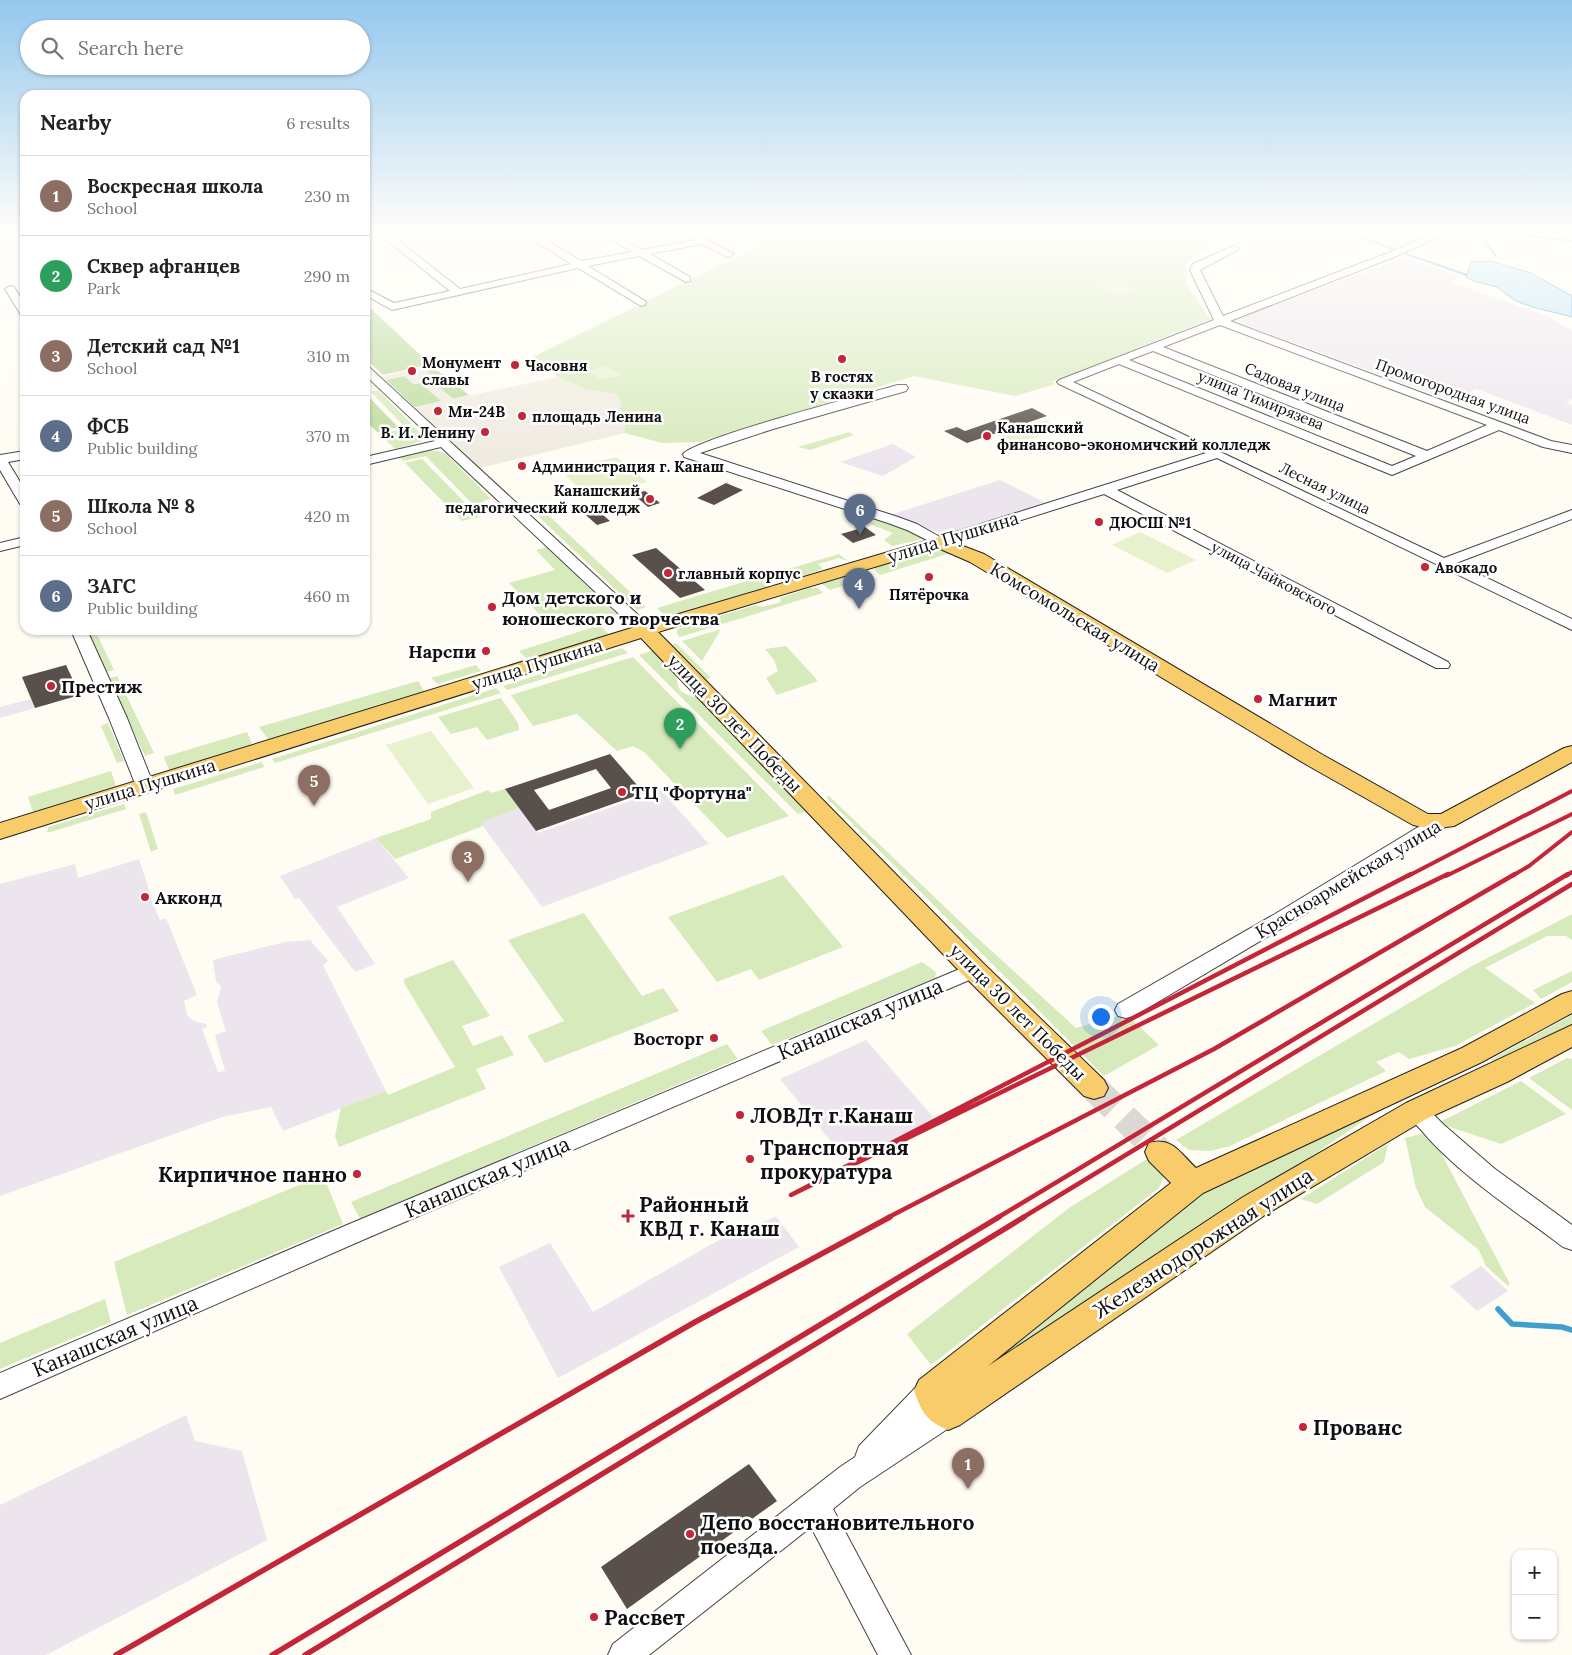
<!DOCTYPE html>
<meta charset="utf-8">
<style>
body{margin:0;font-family:Lora,serif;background:#f2f2f2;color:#222}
.controls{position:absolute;right:15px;bottom:15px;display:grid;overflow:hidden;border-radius:10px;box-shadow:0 1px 4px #0004}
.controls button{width:45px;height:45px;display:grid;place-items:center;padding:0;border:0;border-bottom:1px solid #e0e0e0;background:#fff;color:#222;font:25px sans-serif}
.you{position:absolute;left:1100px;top:1016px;width:18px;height:18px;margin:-12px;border:4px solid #fff;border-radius:50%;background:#1a73e8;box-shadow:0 0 0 8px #1a73e833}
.badge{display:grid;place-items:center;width:32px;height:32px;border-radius:50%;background:#c22638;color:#fff;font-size:16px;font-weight:700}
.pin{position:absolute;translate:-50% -41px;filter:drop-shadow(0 1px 2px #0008)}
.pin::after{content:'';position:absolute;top:26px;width:18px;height:15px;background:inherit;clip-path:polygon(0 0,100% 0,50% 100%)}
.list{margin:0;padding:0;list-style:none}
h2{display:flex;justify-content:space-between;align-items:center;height:65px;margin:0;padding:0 20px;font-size:21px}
h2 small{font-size:16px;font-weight:400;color:#767676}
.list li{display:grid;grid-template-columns:32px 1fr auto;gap:15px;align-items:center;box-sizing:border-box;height:80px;padding:0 20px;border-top:1px solid #e0e0e0}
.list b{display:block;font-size:19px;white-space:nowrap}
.list p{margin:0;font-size:16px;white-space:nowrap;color:#767676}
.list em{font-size:16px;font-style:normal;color:#767676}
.icon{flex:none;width:28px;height:28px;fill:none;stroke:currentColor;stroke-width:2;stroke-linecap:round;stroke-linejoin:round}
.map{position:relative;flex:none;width:1572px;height:1655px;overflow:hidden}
.search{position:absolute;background:#fff;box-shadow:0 1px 4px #0004;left:20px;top:20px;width:350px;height:55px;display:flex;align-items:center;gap:12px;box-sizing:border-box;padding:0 18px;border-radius:28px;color:#767676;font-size:19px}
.panel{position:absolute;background:#fff;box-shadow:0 1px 4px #0004;left:20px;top:90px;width:350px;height:545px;border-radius:15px}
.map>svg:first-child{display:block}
.industrial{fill:#ede5ee}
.green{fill:#d7eabc}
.forest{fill:#bcdb9b}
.pitch{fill:#e7f1ce}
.plaza{fill:#f0ebe1}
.water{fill:#b8e3f7;stroke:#3e9ece}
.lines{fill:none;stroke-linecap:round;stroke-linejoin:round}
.stream-far1{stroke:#3e9ece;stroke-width:2}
.stream{stroke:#3e9ece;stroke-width:5.5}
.building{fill:#59504c;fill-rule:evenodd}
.major-tunnel{stroke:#dbd9d1;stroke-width:28;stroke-dasharray:28 14;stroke-linecap:butt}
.minor-casing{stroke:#434343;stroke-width:2}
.major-casing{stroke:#212121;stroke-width:2}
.minor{fill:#fff;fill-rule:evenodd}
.major{fill:#f8cc6a;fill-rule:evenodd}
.rail-far2{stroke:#c22638;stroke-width:4}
.rail-far1{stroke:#c22638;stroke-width:4.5}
.rail{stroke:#c22638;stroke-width:5.5}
.poi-dot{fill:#c22638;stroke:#fff;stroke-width:2}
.labels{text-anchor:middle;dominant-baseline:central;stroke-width:5;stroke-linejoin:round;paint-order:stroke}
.far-poi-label{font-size:15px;font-weight:bold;fill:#101010;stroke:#fff;text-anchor:start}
.far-street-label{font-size:15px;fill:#101010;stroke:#fff}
.street-label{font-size:18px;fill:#101010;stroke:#fff}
.poi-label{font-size:18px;font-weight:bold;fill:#101010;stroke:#fff;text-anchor:start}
.near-street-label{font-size:21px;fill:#101010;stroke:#fff}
.near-poi-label{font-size:21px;font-weight:bold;fill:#101010;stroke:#fff;text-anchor:start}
</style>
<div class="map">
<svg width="1572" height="1655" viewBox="0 0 1572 1655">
<rect width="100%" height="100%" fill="#fffcf3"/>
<g class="industrial">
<polygon points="1357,230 1443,230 1406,247 1397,249"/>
<polygon points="1407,257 1457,276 1452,283 1550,317 1572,331 1572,399 1566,403 1572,405 1572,425 1477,389 1462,395 1467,398 1456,402 1232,320"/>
<polygon points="893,444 916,457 883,476 840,462"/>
<polygon points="1000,480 1046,503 944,535 890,515"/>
<polygon points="31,699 35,708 0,718 0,707"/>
<polygon points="661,790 709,844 542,907 480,822 519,808 538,833"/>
<polygon points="376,838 409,878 337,907 375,964 355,972 299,898 295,899 280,876"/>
<polygon points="139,859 156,911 160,920 166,918 197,995 184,1001 187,1015 194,1021 206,1024 207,1027 202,1029 218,1072 225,1071 215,1035 226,1031 217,1003 221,986 216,982 213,960 285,942 310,940 328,961 323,965 386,1091 283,1131 271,1107 222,1117 0,1196 0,884 75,864 78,878"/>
<polygon points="866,1040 939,1124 851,1166 780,1079"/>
<polygon points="776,1216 799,1247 558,1378 499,1267 550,1243 593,1312 733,1232 736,1236"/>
<polygon points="1481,1266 1508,1291 1477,1311 1450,1286"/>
<polygon points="186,1415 195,1441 242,1451 267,1540 46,1655 0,1655 0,1505"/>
</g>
<g class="green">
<polygon points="734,230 1177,230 1216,242 1187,263 1186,283 1210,319 1052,382 1055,384 1015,396 914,376 700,442 662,443 625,433 625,421 619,415 621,403 617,395 585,389 558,377 533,357 761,245"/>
<polygon points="378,390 412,424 404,426 371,392"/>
<polygon points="414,427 423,436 422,441 395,449 380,434"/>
<polygon points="849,432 854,435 810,450 798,447"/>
<polygon points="424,450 438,451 446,454 491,499 483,501 492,509 499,508 503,511 484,516 426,456 403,461 399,456"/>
<polygon points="422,459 479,517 462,521 405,463"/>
<polygon points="546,513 646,607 637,610 538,516"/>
<polygon points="879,519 925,535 923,539 892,546 884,540 893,533 870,524"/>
<polygon points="547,547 617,615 604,618 599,614 552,627 509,583 555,570 536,550"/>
<polygon points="942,550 954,552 969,559 966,560 952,554 947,554 880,575 875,571 874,567 926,551"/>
<path d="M839 554 848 561 839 558 818 564 823 569C805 574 784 587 768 575Z"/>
<polygon points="861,572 870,577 830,590 822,584"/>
<polygon points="760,577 767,584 765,588 668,619 657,608"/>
<polygon points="810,588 818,588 823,593 680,637 677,634 677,630 683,627 756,605 763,607 781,602 780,598"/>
<polygon points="600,625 610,636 529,661 519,651"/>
<polygon points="721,629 702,661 682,641"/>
<polygon points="86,630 95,630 114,670 106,672"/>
<polygon points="676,643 711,678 703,681 667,646"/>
<polygon points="786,646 818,681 777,695 766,678 778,671 774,660 765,649"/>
<polygon points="622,648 628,653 507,690 503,686"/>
<path d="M654 650C660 656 667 662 672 668 683 684 669 692 699 698L801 802 805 812 798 814 639 655Z"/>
<polygon points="633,657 789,816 727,838 644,752 633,746 617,751 577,714 533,726 511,695"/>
<polygon points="476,665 481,671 438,684 431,678"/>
<polygon points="117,676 154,753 145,756 109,678"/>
<polygon points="418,681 424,691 423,696 279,739 268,739 259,727"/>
<polygon points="496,688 501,693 275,763 272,759"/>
<polygon points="501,698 518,723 519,730 487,740 477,727 451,734 438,717"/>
<polygon points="108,723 124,761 117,763 101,726"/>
<polygon points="247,732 252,743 248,749 170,773 164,757"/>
<polygon points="262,762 264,767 175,795 173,789"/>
<polygon points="111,771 116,786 33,812 28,797"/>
<polygon points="505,789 519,808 481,822 483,826 395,859 376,838 431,819 431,812 488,790 491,793"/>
<polygon points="829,796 972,933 1076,1028 1126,1014 1159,1045 1104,1076 826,797"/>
<polygon points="124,804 126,809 47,833 48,827"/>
<polygon points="146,812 158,849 151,852 139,814"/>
<polygon points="783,875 843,947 759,980 751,969 717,982 668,917"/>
<polygon points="584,913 642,996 663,988 679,1011 545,1063 527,1036 564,1021 508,940"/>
<polygon points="1572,914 1572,940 1566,936 1547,936 1485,968 1535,1003 1455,1046 1409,1059 1399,1052 1376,1062 1386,1071 1230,1146 1210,1151 1189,1150 1176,1140 1472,966"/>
<polygon points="453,960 490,1016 462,1026 473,1046 502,1035 514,1055 476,1069 486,1089 339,1147 335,1136 341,1108 386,1091 388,1095 455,1067 404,983 404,979"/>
<polygon points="922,962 936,972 935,978 772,1045 761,1031"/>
<polygon points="1572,971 1572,982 1541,999 1533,990"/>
<polygon points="1572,1015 1572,1025 1500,1064 1492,1059"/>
<polygon points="727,1044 738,1059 360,1219 351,1202"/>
<polygon points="1567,1058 1572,1059 1572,1110 1529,1078"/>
<polygon points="1521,1081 1566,1114 1501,1144 1438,1123"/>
<polygon points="1384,1107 957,1396 952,1390 1203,1190"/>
<polygon points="1430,1132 1510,1284 1508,1286 1486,1266 1479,1250 1425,1207 1416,1188 1405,1138"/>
<polygon points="1388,1144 1384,1162 1317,1204 1301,1199"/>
<polygon points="1150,1157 1166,1172 1159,1188 931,1365 907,1334 1069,1208"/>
<polygon points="323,1175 343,1224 127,1315 114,1262"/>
<polygon points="105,1299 111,1322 0,1369 0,1343"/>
</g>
<g class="forest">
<polygon points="370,308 430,364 383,375 365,358 365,309"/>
<polygon points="435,369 469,395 453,399 430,380 435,379 426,371"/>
<polygon points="404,376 414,384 420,383 442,401 415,407 386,380"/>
<polygon points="365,394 366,394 398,427 377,432 365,420"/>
</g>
<g class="pitch">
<polygon points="1110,280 1135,291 1118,295 1094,285"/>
<polygon points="605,366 623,375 601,380 587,371"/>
<polygon points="1046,420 1062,430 1016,443 999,435"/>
<polygon points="617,457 647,482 588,497 560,470"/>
<polygon points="1140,532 1196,560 1167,573 1112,545"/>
<polygon points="431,731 474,788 428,804 386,745"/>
</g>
<polygon class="plaza" points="430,365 435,369 427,371 436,379 431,381 453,399 558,377 585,389 617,395 621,403 619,415 625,421 625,433 480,468 415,407 441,401 420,383 414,384 404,376 386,380 383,376"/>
<path class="water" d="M1491 261 1531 273 1572 296V317C1555 312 1535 309 1519 302 1510 299 1504 291 1496 287 1486 283 1474 283 1466 277L1471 262Z"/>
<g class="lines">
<g class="stream-far1">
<polyline points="1343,230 1395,250"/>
<polyline points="1479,230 1484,240 1495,255"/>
<polyline points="1481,230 1572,241"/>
<polyline points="1406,254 1467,275"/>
</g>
<polyline class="stream" points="1498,1309 1512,1324 1562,1327 1572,1330"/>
</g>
<g class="building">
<polygon points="1032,408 1047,416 967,443 944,431 957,427 965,431"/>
<polygon points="726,483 743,490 714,505 697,498"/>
<polygon points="645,491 660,503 648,507 633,494"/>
<polygon points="601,503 612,513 603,515 610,521 597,525 579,509"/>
<polygon points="865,527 876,535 853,543 841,534"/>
<polygon points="656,548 705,590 680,598 632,555"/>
<polygon points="66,665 80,695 35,708 22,677"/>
<path d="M610 754 644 793 536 831 505 789ZM596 769 611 788 549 810 534 790Z"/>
<polygon points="749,1464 777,1501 627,1609 601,1567"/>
</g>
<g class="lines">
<polyline class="major-tunnel" points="1094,1088 1160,1152"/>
<defs>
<g id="minor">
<polygon points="374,230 385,230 460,289 571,264 518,230 530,230 581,261 632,252 596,230 608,230 642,250 694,240 678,230 690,230 734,254 729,257 726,256 702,244 650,254 690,277 690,281 686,282 639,256 588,266 645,301 646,303 645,305 641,306 578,268 392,310 365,295 365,288 394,303 450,291"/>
<path d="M1441 230H1454L1399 255 1230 321 1551 441 1572 445V453L1543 447 1499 430 1392 475 1119 364 1073 382 1444 558 1572 510V519L1456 563 1572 619V630L1217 458 1117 490 1448 662 1450 665 1448 668H1436L1104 494 939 546 907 530 888 523 684 457 683 454C696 438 866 394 898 385H906L908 388 906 391 773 429 700 453 898 517 917 524 940 537 1206 453 1059 384 1057 382 1059 380 1214 320 1190 270 1193 264 1231 247 1234 246 1239 249 1200 270 1223 316 1393 251ZM1220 325 1487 425 1427 451 1163 347ZM1153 351 1416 456 1392 466 1129 360Z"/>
<polygon points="10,286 14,287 25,305 25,316 21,315 5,289"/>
<path d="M365 366 369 367 648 624 662 620 668 622 670 625C664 632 648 635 639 633L441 447 365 465V457L435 441 365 375Z"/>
<polygon points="25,451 25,459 8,462 25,490 25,505 20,504 0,470 0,455"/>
<polygon points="25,537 25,545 0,551 0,543"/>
<polygon points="71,630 87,630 127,718 154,786 151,790 145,791 139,790 136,786 109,718"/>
<polygon points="1440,816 1447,818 1449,822 1447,826 1289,924 1134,1016 1126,1018 1118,1016 1115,1010 1118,1004 1275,914 1433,818"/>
<polygon points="974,963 981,965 984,970 981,975 365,1239 0,1399 0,1373 347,1225"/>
<path d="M1416 1102 1424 1105 1444 1125 1495 1169 1572 1225V1250L1563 1247C1518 1213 1458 1174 1422 1131 1416 1124 1409 1119 1404 1111L1408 1105Z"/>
<polygon points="931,1378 941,1382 945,1391 936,1405 948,1400 958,1404 962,1413 958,1422 860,1487 833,1509 911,1655 878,1655 811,1527 649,1655 608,1655 613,1644 840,1467 855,1457 859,1446 921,1382"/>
</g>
<g id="major">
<polygon points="939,537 984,554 1323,755 1428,814 1441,814 1564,748 1572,746 1572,762 1454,826 1432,829 1413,825 1307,765 970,562 938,548 658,632 983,963 1104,1080 1108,1088 1104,1096 1094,1099 1084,1096 965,977 641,638 0,839 0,823 638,626"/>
<path d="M1572 991V1013L1482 1062 1203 1193 988 1366 1243 1197 1406 1103 1572 1025V1047L1507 1082 1426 1119 1265 1215 960 1425 948 1430C926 1421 922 1412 914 1391L919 1380 1171 1183 1149 1161 1145 1152 1149 1143C1172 1136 1181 1154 1196 1168L1462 1048 1562 994Z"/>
</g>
</defs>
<use href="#minor" class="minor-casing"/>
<use href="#major" class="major-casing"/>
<use href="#minor" class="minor"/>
<use href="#major" class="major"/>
<g class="rail-far2">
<polyline points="1408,876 1572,791"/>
<polyline points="1446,876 1572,814"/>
<polyline points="1512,876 1529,866 1572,832"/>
<polyline points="1566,876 1572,872"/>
</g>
<g class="rail-far1">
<polyline points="1411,874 791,1195 1448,874"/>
<polyline points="887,1218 1214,1049 1515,874"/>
<polyline points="997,1218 1568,874"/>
<polyline points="1022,1218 1572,884"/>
</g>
<g class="rail">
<polyline points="116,1655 695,1322 890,1217"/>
<polyline points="272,1655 999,1217"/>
<polyline points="305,1655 1024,1217"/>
</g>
</g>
<linearGradient id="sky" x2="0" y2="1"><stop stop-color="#95c7ee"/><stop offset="0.5" stop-color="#fffefa"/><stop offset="1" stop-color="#fffefa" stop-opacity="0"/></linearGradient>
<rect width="1572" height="462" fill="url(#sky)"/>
<g class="poi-dot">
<circle cx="842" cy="359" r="5"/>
<circle cx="515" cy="365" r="5"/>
<circle cx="412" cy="371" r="5"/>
<circle cx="438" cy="411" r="5"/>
<circle cx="522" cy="416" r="5"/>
<circle cx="485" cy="432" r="5"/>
<circle cx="987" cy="436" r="5"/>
<circle cx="522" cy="466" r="5"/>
<circle cx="650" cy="499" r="5"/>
<circle cx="1099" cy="522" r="5"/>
<circle cx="1425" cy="567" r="5"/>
<circle cx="668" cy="573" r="5"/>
<circle cx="929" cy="577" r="5"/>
<circle cx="492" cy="607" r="5"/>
<circle cx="486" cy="651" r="5"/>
<circle cx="51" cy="686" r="5"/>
<circle cx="1258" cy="699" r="5"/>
<circle cx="622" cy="792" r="5"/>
<circle cx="145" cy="897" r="5"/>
<circle cx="714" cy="1038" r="5"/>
<circle cx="740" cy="1115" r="5"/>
<circle cx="750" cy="1159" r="5"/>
<circle cx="357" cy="1174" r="5"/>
<path d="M625.5 1208.5h5v5h5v5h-5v5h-5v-5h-5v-5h5z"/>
<circle cx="1303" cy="1427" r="5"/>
<circle cx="690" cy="1534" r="5"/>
<circle cx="594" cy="1617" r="5"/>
</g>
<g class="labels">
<g class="far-poi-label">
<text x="422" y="362">Монумент<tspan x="422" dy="17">славы</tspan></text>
<text x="525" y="365">Часовня</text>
<text x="842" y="376" text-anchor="middle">В гостях<tspan x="842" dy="17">у сказки</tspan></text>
<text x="448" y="411">Ми-24В</text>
<text x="532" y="416">площадь Ленина</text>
<text x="997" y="427">Канашский<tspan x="997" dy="17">финансово-экономичский колледж</tspan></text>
<text x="475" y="432" text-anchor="end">В. И. Ленину</text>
<text x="532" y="466">Администрация г. Канаш</text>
<text x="640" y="490" text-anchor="end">Канашский<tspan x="640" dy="17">педагогический колледж</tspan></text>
<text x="1109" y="522">ДЮСШ №1</text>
<text x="1435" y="567">Авокадо</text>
<text x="678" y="573">главный корпус</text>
<text x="929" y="594" text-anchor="middle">Пятёрочка</text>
</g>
<g class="far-street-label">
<text transform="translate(1295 387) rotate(22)">Садовая улица</text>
<text transform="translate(1453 391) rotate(20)">Промогородная улица</text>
<text transform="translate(1261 400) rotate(22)">улица Тимирязева</text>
<text transform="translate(1325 488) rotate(26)">Лесная улица</text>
<text transform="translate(1274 578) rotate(28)">улица Чайковского</text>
</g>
<g class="street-label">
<text transform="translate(953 537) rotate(-17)">улица Пушкина</text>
<text transform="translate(1075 617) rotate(31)">Комсомольская улица</text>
<text transform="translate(537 664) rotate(-17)">улица Пушкина</text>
<text transform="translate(735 723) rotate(46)">улица 30 лет Победы</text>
<text transform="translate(150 784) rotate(-17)">улица Пушкина</text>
<text transform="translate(1348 879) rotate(-31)">Красноармейская улица</text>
<text transform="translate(1018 1012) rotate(45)">улица 30 лет Победы</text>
</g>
<g class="poi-label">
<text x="502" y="597">Дом детского и<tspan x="502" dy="21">юношеского творчества</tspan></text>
<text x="476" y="651" text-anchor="end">Нарспи</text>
<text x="61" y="686">Престиж</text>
<text x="1268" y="699">Магнит</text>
<text x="632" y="792">ТЦ "Фортуна"</text>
<text x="155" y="897">Акконд</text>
<text x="704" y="1038" text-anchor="end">Восторг</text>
</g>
<g class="near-street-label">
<text transform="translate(860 1019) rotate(-23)">Канашская улица</text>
<text transform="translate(487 1177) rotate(-23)">Канашская улица</text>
<text transform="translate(1203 1243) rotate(-33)">Железнодорожная улица</text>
<text transform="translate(115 1336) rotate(-23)">Канашская улица</text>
</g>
<g class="near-poi-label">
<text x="750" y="1115">ЛОВДт г.Канаш</text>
<text x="760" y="1147">Транспортная<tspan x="760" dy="24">прокуратура</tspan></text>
<text x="347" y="1174" text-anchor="end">Кирпичное панно</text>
<text x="639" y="1204">Районный<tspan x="639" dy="24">КВД г. Канаш</tspan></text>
<text x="1313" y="1427">Прованс</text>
<text x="700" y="1522">Депо восстановительного<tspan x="700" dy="24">поезда.</tspan></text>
<text x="604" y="1617">Рассвет</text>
</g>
</g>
</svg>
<div class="controls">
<button>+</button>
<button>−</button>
</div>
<div class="you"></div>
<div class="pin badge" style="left:968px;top:1489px;background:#8d6e63">1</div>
<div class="pin badge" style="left:680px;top:749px;background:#2e9e5b">2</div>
<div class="pin badge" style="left:468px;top:882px;background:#8d6e63">3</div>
<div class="pin badge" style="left:859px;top:609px;background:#5c6f8a">4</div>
<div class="pin badge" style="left:314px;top:806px;background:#8d6e63">5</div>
<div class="pin badge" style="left:860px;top:535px;background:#5c6f8a">6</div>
<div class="search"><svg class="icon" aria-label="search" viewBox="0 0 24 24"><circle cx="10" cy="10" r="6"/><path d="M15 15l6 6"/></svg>Search here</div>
<section class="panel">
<h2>Nearby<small>6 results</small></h2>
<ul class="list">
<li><span class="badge" style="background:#8d6e63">1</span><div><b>Воскресная школа</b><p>School</p></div><em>230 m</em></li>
<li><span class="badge" style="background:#2e9e5b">2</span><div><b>Сквер афганцев</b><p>Park</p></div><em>290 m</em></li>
<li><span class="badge" style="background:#8d6e63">3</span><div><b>Детский сад №1</b><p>School</p></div><em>310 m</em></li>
<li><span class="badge" style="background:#5c6f8a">4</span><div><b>ФСБ</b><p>Public building</p></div><em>370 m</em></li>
<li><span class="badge" style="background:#8d6e63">5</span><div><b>Школа № 8</b><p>School</p></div><em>420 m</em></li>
<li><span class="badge" style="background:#5c6f8a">6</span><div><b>ЗАГС</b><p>Public building</p></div><em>460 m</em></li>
</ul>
</section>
</div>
